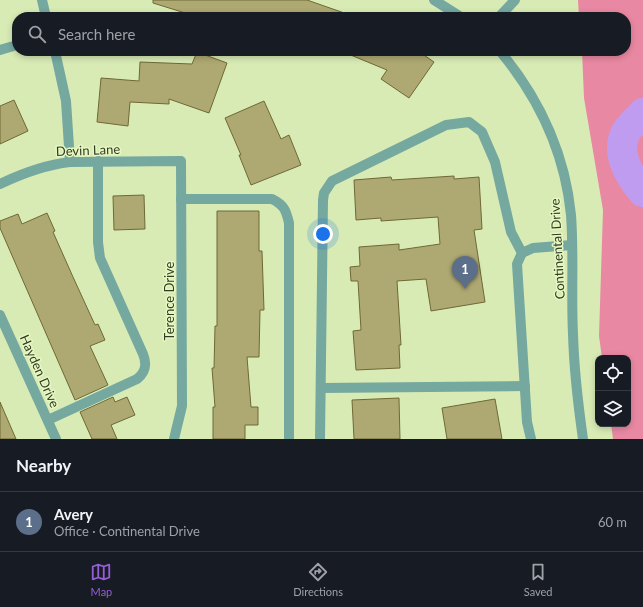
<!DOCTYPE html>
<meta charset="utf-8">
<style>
body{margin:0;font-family:Lato,sans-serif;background:#242831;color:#f1f3f6}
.controls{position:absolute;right:12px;bottom:12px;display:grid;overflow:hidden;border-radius:8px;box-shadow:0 2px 6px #0003}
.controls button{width:36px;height:36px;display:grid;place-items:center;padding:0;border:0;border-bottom:1px solid #363941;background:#171b24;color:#f1f3f6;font:20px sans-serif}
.you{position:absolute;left:323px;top:234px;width:14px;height:14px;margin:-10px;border:3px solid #fff;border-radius:50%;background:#1a73e8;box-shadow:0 0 0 6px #1a73e833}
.badge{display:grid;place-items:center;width:26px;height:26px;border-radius:50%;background:#965dd5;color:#fff;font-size:13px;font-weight:700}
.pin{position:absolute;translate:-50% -33px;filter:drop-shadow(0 1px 2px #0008)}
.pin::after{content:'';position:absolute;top:21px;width:14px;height:12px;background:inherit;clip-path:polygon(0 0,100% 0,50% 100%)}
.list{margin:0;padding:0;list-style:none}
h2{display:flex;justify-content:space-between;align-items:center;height:52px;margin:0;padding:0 16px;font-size:17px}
h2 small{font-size:13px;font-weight:400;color:#9ea1a6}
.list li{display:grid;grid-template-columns:26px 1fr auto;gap:12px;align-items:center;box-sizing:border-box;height:60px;padding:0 16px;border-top:1px solid #363941}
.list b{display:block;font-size:15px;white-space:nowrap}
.list p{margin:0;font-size:13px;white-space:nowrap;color:#9ea1a6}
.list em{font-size:13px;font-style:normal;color:#9ea1a6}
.icon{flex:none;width:22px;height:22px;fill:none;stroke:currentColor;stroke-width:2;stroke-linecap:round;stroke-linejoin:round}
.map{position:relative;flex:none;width:643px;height:439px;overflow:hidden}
.search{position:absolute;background:#171b24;box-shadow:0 2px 6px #0003;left:12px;right:12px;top:12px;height:44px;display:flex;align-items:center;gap:10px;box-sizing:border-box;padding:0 14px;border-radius:16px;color:#9ea1a6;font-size:15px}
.sheet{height:112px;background:#171b24}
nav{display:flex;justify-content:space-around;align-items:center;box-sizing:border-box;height:56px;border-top:1px solid #363941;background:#171b24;font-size:11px;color:#9ea1a6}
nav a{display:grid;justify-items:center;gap:2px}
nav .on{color:#965dd5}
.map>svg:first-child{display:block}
.forest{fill:#e988a2}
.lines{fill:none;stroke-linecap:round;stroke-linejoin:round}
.river{stroke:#c09cf0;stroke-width:30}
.building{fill:#aea872;stroke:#6f6934}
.minor{stroke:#75a89f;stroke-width:10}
.labels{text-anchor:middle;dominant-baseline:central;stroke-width:3;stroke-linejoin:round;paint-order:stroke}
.street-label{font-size:13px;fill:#343b25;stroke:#e6f8c1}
</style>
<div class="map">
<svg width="643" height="439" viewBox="0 0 643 439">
<rect width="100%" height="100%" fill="#d8ebb5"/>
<polygon class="forest" points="578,0 643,0 643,439 613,439 611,424 628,424 628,358 602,358 599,336 603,210 584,98 582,51 626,51 626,17 579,17"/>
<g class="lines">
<path class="river" d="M643 113C638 119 630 125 626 132 615 152 629 176 643 192"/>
</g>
<g class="building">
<polygon points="153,0 307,0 350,15 350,17 198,17 153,3"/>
<polygon points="341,51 418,51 434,62 409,98 381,79 387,70"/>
<polygon points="197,52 227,63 209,113 169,99 169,104 130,102 128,126 97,122 101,78 139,81 140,62 192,64"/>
<polygon points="14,100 28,131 0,144 0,106"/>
<polygon points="264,101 281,139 289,135 301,165 251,185 239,155 241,155 225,118"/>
<polygon points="454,176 454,179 479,177 482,229 474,230 485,302 431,311 426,279 397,281 401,345 399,345 400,368 356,370 353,331 361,330 358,281 351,281 350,267 360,266 359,247 399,244 399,250 440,244 438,217 381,221 381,218 356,220 354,180 391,177 392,180"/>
<polygon points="144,195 145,229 114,230 113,196"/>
<polygon points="217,211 259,211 259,251 262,251 264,310 260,310 259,357 247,357 251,407 258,407 258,425 245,425 245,439 213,439 213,407 215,407 212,368 214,368 215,326 217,326"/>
<polygon points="47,213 55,231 53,232 73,277 95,325 98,324 105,340 90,346 108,385 75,400 0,228 0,221 18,214 22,224"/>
<polygon points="113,397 115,402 127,397 135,415 111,425 117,439 92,439 80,412"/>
<polygon points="399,398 400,439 354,439 352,400"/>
<polygon points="495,399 502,439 447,439 442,408"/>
<polygon points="0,402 16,439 0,439"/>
</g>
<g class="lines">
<g class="minor">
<polyline points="42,0 46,17"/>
<polyline points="434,0 461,17"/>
<polyline points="499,17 515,0"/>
<polyline points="0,50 17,45"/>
<polyline points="55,51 66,101 70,162"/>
<path d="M500 51C539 98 565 154 571 215 574 255 571 294 573 334 574 369 578 404 583 439"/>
<path d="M0 184C23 173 44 165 70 162L181 161 182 406 174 439"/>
<path d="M181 199H272C284 205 286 210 289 223V439"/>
<polyline points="0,315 56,439"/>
<polyline points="321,388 525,386"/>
<path d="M48 420 137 379C146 372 147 364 143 354L100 258 98 242V161"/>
<polyline points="320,439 323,200 324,193 332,181 446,125 469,122 482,132 495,162 511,232 522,253"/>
<polyline points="531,439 527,422 517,264 522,253 533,248 572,245"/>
</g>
</g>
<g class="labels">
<g class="street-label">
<text transform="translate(88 150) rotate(-2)">Devin Lane</text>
<text transform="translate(557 249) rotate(-93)">Continental Drive</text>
<text transform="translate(169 301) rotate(-90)">Terence Drive</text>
<text transform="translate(40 371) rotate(66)">Hayden Drive</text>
</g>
</g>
</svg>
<div class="controls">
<button><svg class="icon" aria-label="locate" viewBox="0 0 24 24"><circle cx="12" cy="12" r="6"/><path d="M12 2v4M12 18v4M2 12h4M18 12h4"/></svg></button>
<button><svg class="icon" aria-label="layers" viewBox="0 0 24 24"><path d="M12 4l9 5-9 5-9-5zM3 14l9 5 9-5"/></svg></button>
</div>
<div class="you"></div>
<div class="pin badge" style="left:465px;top:289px;background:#5c6f8a">1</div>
<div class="search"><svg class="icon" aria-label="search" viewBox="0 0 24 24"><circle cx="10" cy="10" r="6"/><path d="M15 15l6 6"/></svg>Search here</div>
</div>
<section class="sheet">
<h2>Nearby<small></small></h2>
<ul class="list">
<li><span class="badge" style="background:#5c6f8a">1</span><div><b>Avery</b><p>Office · Continental Drive</p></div><em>60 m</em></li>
</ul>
</section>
<nav>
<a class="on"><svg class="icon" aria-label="map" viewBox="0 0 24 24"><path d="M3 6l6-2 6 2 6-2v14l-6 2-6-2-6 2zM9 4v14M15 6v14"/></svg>Map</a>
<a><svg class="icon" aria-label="directions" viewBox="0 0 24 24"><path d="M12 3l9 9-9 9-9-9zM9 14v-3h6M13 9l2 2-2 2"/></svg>Directions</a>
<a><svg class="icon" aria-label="saved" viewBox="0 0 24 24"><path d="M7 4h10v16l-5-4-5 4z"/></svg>Saved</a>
</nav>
